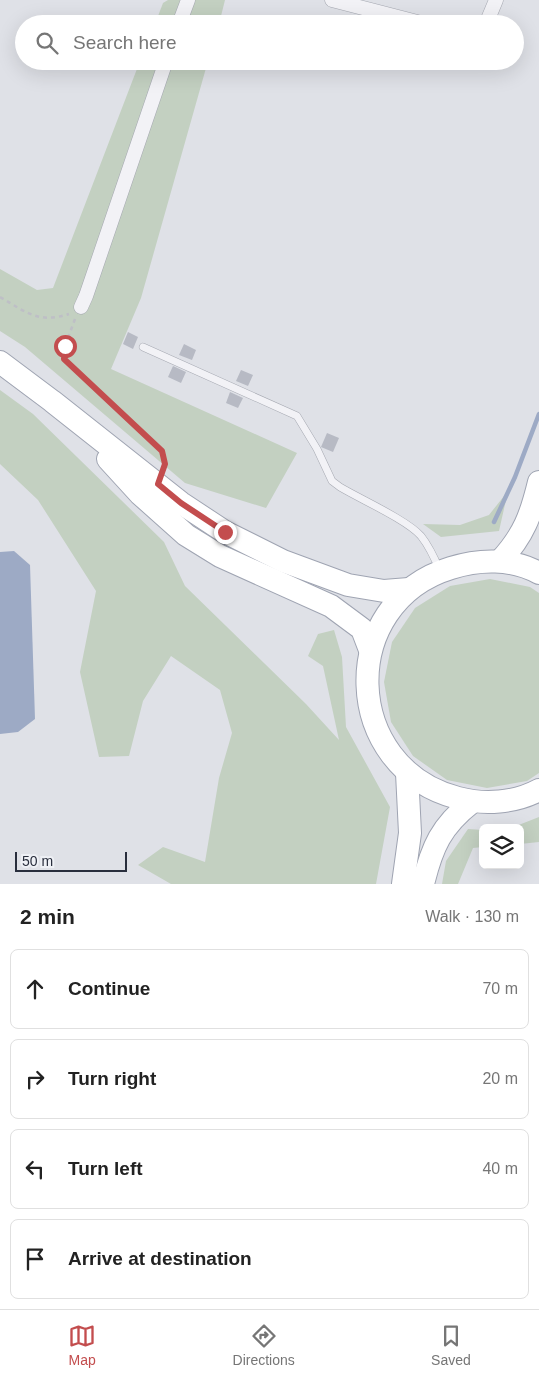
<!DOCTYPE html>
<meta charset="utf-8">
<style>
body{margin:0;font-family:Helvetica,sans-serif;background:#f6f6f6;color:#222}
.controls{position:absolute;right:15px;bottom:15px;display:grid;overflow:hidden;border-radius:8px;box-shadow:0 5px 20px #0002}
.controls button{width:45px;height:45px;display:grid;place-items:center;padding:0;border:0;border-bottom:1px solid #e0e0e0;background:#fff;color:#222;font:25px sans-serif}
.scale{position:absolute;left:15px;bottom:12px;width:112px;box-sizing:border-box;padding-left:5px;border:2px solid #292e3d;border-top:0;font-size:14px;line-height:18px;white-space:nowrap;color:#292e3d;-webkit-text-stroke:4px #eef0f5;paint-order:stroke}
.stop{position:absolute;width:15px;height:15px;margin:-11px;border:4px solid #c34d4e;border-radius:50%;background:#fff}
.stop.end{background:#c34d4e;border-color:#fff;box-shadow:0 1px 5px #0008}
.list{margin:0;padding:0;list-style:none}
h2{display:flex;justify-content:space-between;align-items:center;height:65px;margin:0;padding:0 20px;font-size:21px}
h2 small{font-size:16px;font-weight:400;color:#767676}
.list li{display:grid;grid-template-columns:32px 1fr auto;gap:15px;align-items:center;box-sizing:border-box;height:80px;margin:0 10px 10px;padding:0 10px;border:1px solid #e0e0e0;border-radius:8px}
.list b{display:block;font-size:19px;white-space:nowrap}
.list em{font-size:16px;font-style:normal;color:#767676}
.icon{flex:none;width:28px;height:28px;fill:none;stroke:currentColor;stroke-width:2;stroke-linecap:round;stroke-linejoin:round}
.map{position:relative;flex:none;width:539px;height:884px;overflow:hidden}
.search{position:absolute;background:#fff;box-shadow:0 5px 20px #0002;left:15px;right:15px;top:15px;height:55px;display:flex;align-items:center;gap:12px;box-sizing:border-box;padding:0 18px;border-radius:28px;color:#767676;font-size:19px}
.sheet{height:425px;background:#fff}
nav{display:flex;justify-content:space-around;align-items:center;box-sizing:border-box;height:70px;border-top:1px solid #e0e0e0;background:#fff;font-size:14px;color:#767676}
nav a{display:grid;justify-items:center;gap:2px}
nav .on{color:#c34d4e}
.map>svg:first-child{display:block}
.green{fill:#c3d0c1}
.water{fill:#9daac5}
.lines{fill:none;stroke-linecap:round;stroke-linejoin:round}
.stream{stroke:#9daac5;stroke-width:4.5}
.building{fill:#b7bac4}
.lane-casing{stroke:#a5a8b1;stroke-width:8}
.street-casing{stroke:#a5a8b1;stroke-width:15}
.primary-casing{stroke:#9fa4b2;stroke-width:24}
.path{stroke:#bebfc6;stroke-width:2.5;stroke-dasharray:4 4;stroke-linecap:butt}
.lane{stroke:#f2f2f6;stroke-width:7}
.street{stroke:#f2f2f6;stroke-width:14}
.primary{stroke:#fff;stroke-width:22}
.route{stroke:#c34d4e;stroke-width:6}
</style>
<div class="map">
<svg width="539" height="884" viewBox="0 0 539 884">
<rect width="100%" height="100%" fill="#dfe1e7"/>
<g class="green">
<polygon points="168,0 225,0 219,24 155,24 163,3"/>
<polygon points="140,61 208,61 141,298 111,369 297,453 266,508 185,483 25,347 0,331 0,269 37,290 53,288"/>
<polygon points="0,390 33,414 164,542 185,586 306,704 339,740 323,666 308,656 318,634 334,630 342,657 346,727 390,807 376,884 171,884 138,865 163,847 205,862 219,778 232,733 220,690 171,656 143,701 129,756 99,757 80,672 96,591 38,500 0,464"/>
<polygon points="508,491 499,531 441,537 423,524 460,525 489,515"/>
<polygon points="490,579 530,587 539,593 539,773 527,781 487,788 447,780 413,756 391,722 384,682 392,642 415,608 450,586"/>
<polygon points="539,817 539,842 520,844 520,828 511,828"/>
<polygon points="468,829 483,830 483,847 473,848 458,884 442,884 446,861"/>
</g>
<polygon class="water" points="14,551 30,565 35,719 18,732 0,734 0,552"/>
<g class="lines">
<polyline class="stream" points="494,522 515,477 539,414"/>
</g>
<g class="building">
<polygon points="128,332 138,337 133,349 123,344"/>
<polygon points="184,344 196,350 192,360 179,355"/>
<polygon points="173,366 186,372 181,383 168,377"/>
<polygon points="241,370 253,375 248,386 236,381"/>
<polygon points="230,392 243,398 238,408 226,403"/>
<polygon points="327,433 339,438 333,452 321,447"/>
</g>
<g class="lines">
<defs>
<path id="lane" d="M143 347 297 416 317 449 332 481 340 487C360 499 407 520 421 536 429 546 435 559 440 571"/>
<g id="street">
<polyline points="332,0 425,24"/>
<polyline points="179,24 188,0"/>
<polyline points="486,24 496,0"/>
<polyline points="81,307 86,296 166,61"/>
</g>
<g id="primary">
<polyline points="0,362 52,401 181,503 225,532 283,561 348,585 384,591 409,589"/>
<polyline points="108,459 140,494 186,535 220,556 331,606 362,629 370,650"/>
<path d="M500 561C524 535 531 515 539 482"/>
<path d="M539 573C512 558 479 559 451 568 336 603 341 768 458 798 484 805 515 803 539 790"/>
<polyline points="403,884 410,833 407,773"/>
<path d="M423 884C432 847 441 826 472 802"/>
</g>
</defs>
<use href="#lane" class="lane-casing"/>
<use href="#street" class="street-casing"/>
<use href="#primary" class="primary-casing"/>
<g class="path">
<path d="M0 297C26 312 38 324 69 314"/>
<polyline points="75,319 65,346 64,359 162,451 164,458 164,467"/>
</g>
<use href="#lane" class="lane"/>
<use href="#street" class="street"/>
<use href="#primary" class="primary"/>
</g>
<g class="lines">
<polyline class="route" points="65,346 64,359 162,451 165,464 158,484 181,503 225,532"/>
</g>
</svg>
<div class="controls">
<button><svg class="icon" aria-label="layers" viewBox="0 0 24 24"><path d="M12 4l9 5-9 5-9-5zM3 14l9 5 9-5"/></svg></button>
</div>
<div class="scale">50 m</div>
<div class="stop" style="left:65px;top:346px"></div>
<div class="stop end" style="left:225px;top:532px"></div>
<div class="search"><svg class="icon" aria-label="search" viewBox="0 0 24 24"><circle cx="10" cy="10" r="6"/><path d="M15 15l6 6"/></svg>Search here</div>
</div>
<section class="sheet">
<h2>2 min<small>Walk · 130 m</small></h2>
<ul class="list">
<li><svg class="icon" aria-label="ahead" viewBox="0 0 24 24"><path d="M12 20V5M6 11l6-6 6 6"/></svg><div><b>Continue</b></div><em>70 m</em></li>
<li><svg class="icon" aria-label="right" viewBox="0 0 24 24"><path d="M7 20v-9h11M14 6l5 5-5 5"/></svg><div><b>Turn right</b></div><em>20 m</em></li>
<li><svg class="icon" aria-label="left" viewBox="0 0 24 24"><path d="M17 20v-9H6M10 6l-5 5 5 5"/></svg><div><b>Turn left</b></div><em>40 m</em></li>
<li><svg class="icon" aria-label="arrive" viewBox="0 0 24 24"><path d="M6 21V4h12l-3 4 3 4H6"/></svg><div><b>Arrive at destination</b></div></li>
</ul>
</section>
<nav>
<a class="on"><svg class="icon" aria-label="map" viewBox="0 0 24 24"><path d="M3 6l6-2 6 2 6-2v14l-6 2-6-2-6 2zM9 4v14M15 6v14"/></svg>Map</a>
<a><svg class="icon" aria-label="directions" viewBox="0 0 24 24"><path d="M12 3l9 9-9 9-9-9zM9 14v-3h6M13 9l2 2-2 2"/></svg>Directions</a>
<a><svg class="icon" aria-label="saved" viewBox="0 0 24 24"><path d="M7 4h10v16l-5-4-5 4z"/></svg>Saved</a>
</nav>
